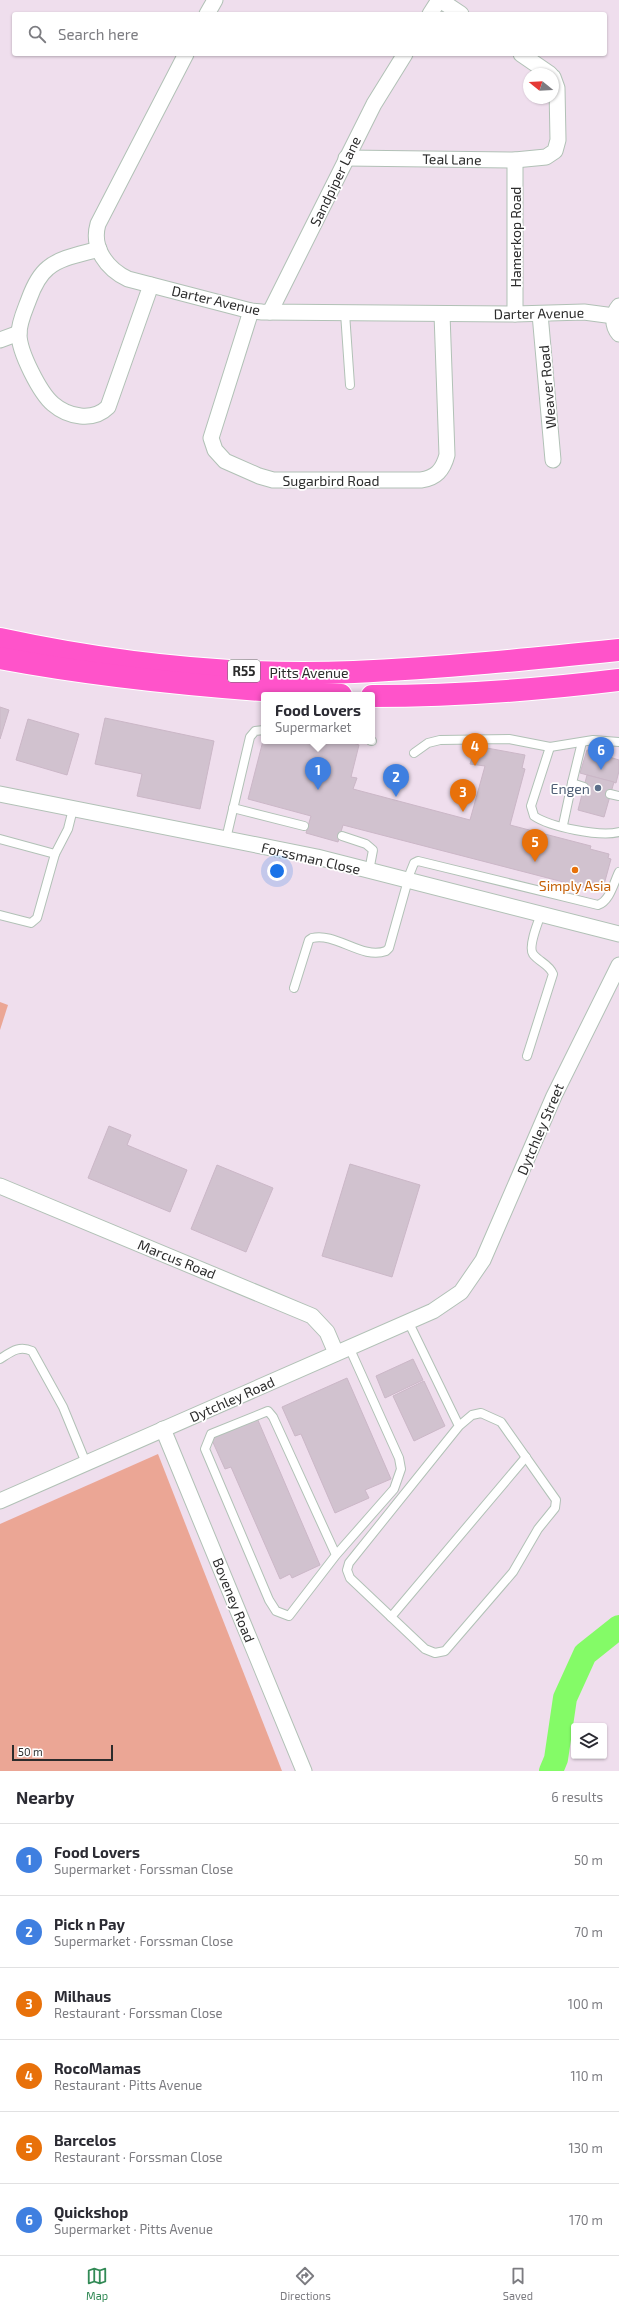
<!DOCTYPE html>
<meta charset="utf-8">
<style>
body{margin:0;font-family:"Exo 2",sans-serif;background:#f2f2f3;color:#2b2b33}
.controls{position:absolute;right:12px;bottom:12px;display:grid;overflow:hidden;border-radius:4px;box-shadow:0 1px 3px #0004}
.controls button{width:36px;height:36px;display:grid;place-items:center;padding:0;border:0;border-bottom:1px solid #e1e1e2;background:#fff;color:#2b2b33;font:20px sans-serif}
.compass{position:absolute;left:523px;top:68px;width:36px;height:36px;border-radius:50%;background:#fff;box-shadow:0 1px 3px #0004;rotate:288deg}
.scale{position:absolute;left:12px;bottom:10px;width:101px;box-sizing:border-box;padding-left:4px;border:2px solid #2c2c2c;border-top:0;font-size:11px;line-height:14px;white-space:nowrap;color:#2c2c2c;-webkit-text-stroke:3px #fff;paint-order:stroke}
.you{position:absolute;left:277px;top:871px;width:14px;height:14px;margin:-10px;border:3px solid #fff;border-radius:50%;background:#1a73e8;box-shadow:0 0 0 6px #1a73e833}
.badge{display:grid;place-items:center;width:26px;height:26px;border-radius:50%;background:#328a56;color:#fff;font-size:13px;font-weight:700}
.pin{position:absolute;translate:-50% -33px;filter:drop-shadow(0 1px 2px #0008)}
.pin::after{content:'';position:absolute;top:21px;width:14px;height:12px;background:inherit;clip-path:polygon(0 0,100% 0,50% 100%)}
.popup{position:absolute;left:261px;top:692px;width:114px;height:52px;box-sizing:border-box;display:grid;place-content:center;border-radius:4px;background:#fff;filter:drop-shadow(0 1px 3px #0005);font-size:13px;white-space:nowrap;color:#7c7c81}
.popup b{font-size:15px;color:#2b2b33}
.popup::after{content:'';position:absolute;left:50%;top:100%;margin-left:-8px;border:8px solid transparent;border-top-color:#fff}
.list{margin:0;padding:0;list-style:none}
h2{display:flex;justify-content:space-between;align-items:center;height:52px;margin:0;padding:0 16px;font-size:17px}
h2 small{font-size:13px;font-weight:400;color:#7c7c81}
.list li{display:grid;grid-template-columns:26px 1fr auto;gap:12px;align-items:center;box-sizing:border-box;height:72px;padding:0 16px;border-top:1px solid #e1e1e2}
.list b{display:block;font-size:15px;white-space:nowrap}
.list p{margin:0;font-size:13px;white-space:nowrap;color:#7c7c81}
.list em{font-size:13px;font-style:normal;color:#7c7c81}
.icon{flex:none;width:22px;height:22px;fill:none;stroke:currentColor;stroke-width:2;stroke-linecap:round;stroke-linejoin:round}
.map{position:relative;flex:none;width:619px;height:1771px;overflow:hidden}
.search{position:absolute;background:#fff;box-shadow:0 1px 3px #0004;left:12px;right:12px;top:12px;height:44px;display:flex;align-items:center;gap:10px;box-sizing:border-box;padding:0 14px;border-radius:4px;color:#7c7c81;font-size:15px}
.sheet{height:484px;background:#fff}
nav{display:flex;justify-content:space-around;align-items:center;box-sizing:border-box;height:56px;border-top:1px solid #e1e1e2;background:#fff;font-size:11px;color:#7c7c81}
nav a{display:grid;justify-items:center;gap:2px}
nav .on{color:#328a56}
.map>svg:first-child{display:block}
.green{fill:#eba695}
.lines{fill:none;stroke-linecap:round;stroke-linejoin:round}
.river{stroke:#84fb67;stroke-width:24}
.building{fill:#d1c2cf;stroke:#cbb7c7}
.lane-casing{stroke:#b1c1b6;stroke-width:10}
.street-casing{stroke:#b1c1b6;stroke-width:17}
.primary-casing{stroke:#fff;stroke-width:24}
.lane{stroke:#fff;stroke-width:8}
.street{stroke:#fff;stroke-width:15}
.primary{stroke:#ff53ca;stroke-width:22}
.service-dot{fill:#5c6f8a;stroke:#fff;stroke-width:1.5}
.food-dot{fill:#e8710a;stroke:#fff;stroke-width:1.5}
.labels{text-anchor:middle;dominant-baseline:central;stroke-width:3.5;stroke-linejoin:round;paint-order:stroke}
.shield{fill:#fff;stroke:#6b6b6b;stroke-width:1}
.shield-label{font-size:13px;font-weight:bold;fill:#2c2c2c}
.street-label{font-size:14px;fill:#2c2c2c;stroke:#fff}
.service-label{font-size:14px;fill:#4e5e75;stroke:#fff;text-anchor:end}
.food-label{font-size:14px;fill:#c56008;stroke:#fff}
</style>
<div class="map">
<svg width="619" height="1771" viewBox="0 0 619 1771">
<rect width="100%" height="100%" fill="#efdeed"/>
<g class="green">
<polygon points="0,1002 8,1005 0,1030"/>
<polygon points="158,1454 282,1771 0,1771 0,1524"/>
</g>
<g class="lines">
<polyline class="river" points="551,1771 556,1759 565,1698 585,1654 619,1627"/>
</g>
<g class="building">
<polygon points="0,707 9,710 0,739"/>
<polygon points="105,718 214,741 200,809 137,796 142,774 95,764"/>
<polygon points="28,719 79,734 67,775 16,760"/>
<polygon points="264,737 264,741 347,741 359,745 351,777 357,778 353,789 470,820 485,766 470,764 476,746 525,755 522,768 525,769 510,825 591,846 590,849 609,854 608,858 611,859 602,892 343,825 338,842 306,833 311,816 248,799"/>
<polygon points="587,750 619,760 619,771 616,783 580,773"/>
<polygon points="587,775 614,782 604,817 578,810"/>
<polygon points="109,1126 131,1135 127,1145 187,1170 170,1212 88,1178"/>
<polygon points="350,1164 420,1185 392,1277 322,1256"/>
<polygon points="217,1165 273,1188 246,1252 191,1229"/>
<polygon points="413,1359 423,1380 385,1398 376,1376"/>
<polygon points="347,1378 391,1479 365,1490 369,1498 335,1513 301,1434 295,1436 282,1407"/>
<polygon points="424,1381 445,1426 414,1441 393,1396"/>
<polygon points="257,1418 320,1565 292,1578 290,1574 280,1579 231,1467 225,1469 211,1438"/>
</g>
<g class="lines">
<defs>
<g id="lane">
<polyline points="345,313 350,385"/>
<polyline points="371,741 372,741"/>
<path d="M550 747 531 806 534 816C550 827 600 837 619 832"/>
<polyline points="414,753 428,743 440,740 509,739 550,747 593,740 619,742"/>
<polyline points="572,783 582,742"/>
<polyline points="610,794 619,796"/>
<polyline points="233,808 304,826"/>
<polyline points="563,825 572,783 584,787"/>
<polyline points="342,836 366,844 373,850 369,871"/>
<polyline points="0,839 55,854 68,829 73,809"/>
<polyline points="226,839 250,737 255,731 264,730"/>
<polyline points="0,915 31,923 37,918 55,854"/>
<path d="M294 988 309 940 312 938C336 932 362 960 386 951L389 948 410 873 414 863 418 861 598 905C610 901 614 882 619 872"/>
<path d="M527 1056 553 974C549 964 539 962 533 954 528 947 538 922 541 914"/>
<polyline points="408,1321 459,1426 472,1415 481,1413 501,1422 556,1500 555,1508 538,1529 513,1572 445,1651 435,1653 425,1649 350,1578 347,1570 349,1563 459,1426"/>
<path d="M0 1359C11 1352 19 1345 32 1351L63 1407 86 1463"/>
<polyline points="336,1555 273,1417 268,1411 211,1434 205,1449 269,1600 276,1611 289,1616 336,1555 394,1489 401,1469 399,1458 349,1347"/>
<polyline points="391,1617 526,1457"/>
</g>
<g id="street">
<polyline points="440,0 461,14"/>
<polyline points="207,14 215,0"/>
<polyline points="430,14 439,0"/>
<path d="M186 54 98 224C91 248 107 269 128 279L251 311 262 312 515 314 584 312 614 316"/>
<polyline points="521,54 550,74"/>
<polyline points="346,158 515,160 546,157 555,151 558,140 557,88 553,77"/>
<path d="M99 249C82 254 61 257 48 268 38 276 33 288 29 299 25 310 19 322 19 334 19 352 40 393 53 404 68 417 93 422 108 407L151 285"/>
<path d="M619 306C612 314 612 326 619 334"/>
<path d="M251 311 211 438 215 450 225 461 259 476 273 480H421C436 478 443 470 447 455L442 314"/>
<polyline points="270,312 374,104 405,54"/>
<polyline points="515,314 515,160"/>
<polyline points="540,314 553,460"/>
<polyline points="0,340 19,333"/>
<polyline points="0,794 317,857 619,934"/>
<polyline points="0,1186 312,1316 327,1332 336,1353"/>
<polyline points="163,1429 304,1771"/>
<polyline points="0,1501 433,1311 461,1292 483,1260 554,1096 619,965"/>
</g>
<g id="primary">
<path d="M0 639C116 664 236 677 354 672 442 668 531 659 619 650"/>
<path d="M0 658C112 679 227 689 341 695"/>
<path d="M372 696C455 696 537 690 619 680"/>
</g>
</defs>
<use href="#lane" class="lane-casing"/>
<use href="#street" class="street-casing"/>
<use href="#primary" class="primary-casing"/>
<use href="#lane" class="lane"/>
<use href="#street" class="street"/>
<use href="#primary" class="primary"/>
</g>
<circle class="service-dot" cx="598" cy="788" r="4"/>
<circle class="food-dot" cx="575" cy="870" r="4"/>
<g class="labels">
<rect class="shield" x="228" y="660" width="32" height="22" rx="3"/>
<g class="shield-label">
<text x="244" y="671">R55</text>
</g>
<g class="street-label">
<text transform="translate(452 159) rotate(1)">Teal Lane</text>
<text transform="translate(335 181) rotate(-64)">Sandpiper Lane</text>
<text transform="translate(515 237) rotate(-90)">Hamerkop Road</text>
<text transform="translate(216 300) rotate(13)">Darter Avenue</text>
<text transform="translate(539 313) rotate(-1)">Darter Avenue</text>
<text transform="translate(547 387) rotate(-95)">Weaver Road</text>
<text x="331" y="480">Sugarbird Road</text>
<text x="309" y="672">Pitts Avenue</text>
<text transform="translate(311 858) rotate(13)">Forssman Close</text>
<text transform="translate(540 1129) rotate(-67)">Dytchley Street</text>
<text transform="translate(177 1259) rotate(22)">Marcus Road</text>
<text transform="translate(232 1399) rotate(-24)">Dytchley Road</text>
<text transform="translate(234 1600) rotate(68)">Boveney Road</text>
</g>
<g class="service-label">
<text x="590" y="788">Engen</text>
</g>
<g class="food-label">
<text x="575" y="885">Simply Asia</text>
</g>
</g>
</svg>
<div class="controls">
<button><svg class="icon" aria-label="layers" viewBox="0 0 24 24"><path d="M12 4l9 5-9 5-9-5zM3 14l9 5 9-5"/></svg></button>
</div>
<svg class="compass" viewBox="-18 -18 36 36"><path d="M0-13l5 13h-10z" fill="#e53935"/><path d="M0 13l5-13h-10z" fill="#7c7c81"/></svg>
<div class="scale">50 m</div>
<div class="you"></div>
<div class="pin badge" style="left:318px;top:790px;background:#3f7fe0">1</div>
<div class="popup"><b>Food Lovers</b>Supermarket</div>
<div class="pin badge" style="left:396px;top:797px;background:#3f7fe0">2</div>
<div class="pin badge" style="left:463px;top:812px;background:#e8710a">3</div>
<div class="pin badge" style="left:475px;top:766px;background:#e8710a">4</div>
<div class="pin badge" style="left:535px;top:862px;background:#e8710a">5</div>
<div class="pin badge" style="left:601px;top:770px;background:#3f7fe0">6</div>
<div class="search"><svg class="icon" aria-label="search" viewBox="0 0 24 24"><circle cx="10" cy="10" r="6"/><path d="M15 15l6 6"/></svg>Search here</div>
</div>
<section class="sheet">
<h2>Nearby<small>6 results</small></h2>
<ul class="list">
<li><span class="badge" style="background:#3f7fe0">1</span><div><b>Food Lovers</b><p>Supermarket · Forssman Close</p></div><em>50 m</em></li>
<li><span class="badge" style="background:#3f7fe0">2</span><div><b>Pick n Pay</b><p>Supermarket · Forssman Close</p></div><em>70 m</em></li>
<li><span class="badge" style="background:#e8710a">3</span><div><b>Milhaus</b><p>Restaurant · Forssman Close</p></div><em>100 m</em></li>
<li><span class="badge" style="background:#e8710a">4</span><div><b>RocoMamas</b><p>Restaurant · Pitts Avenue</p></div><em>110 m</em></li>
<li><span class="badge" style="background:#e8710a">5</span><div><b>Barcelos</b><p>Restaurant · Forssman Close</p></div><em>130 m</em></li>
<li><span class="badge" style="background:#3f7fe0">6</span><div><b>Quickshop</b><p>Supermarket · Pitts Avenue</p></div><em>170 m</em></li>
</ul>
</section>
<nav>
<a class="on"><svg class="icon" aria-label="map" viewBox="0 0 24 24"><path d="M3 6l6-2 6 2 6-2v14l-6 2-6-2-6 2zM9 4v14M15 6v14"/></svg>Map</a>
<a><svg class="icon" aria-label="directions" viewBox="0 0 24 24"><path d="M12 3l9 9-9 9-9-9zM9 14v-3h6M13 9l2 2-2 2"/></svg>Directions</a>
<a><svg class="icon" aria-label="saved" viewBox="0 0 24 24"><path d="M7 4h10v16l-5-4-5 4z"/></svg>Saved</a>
</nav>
